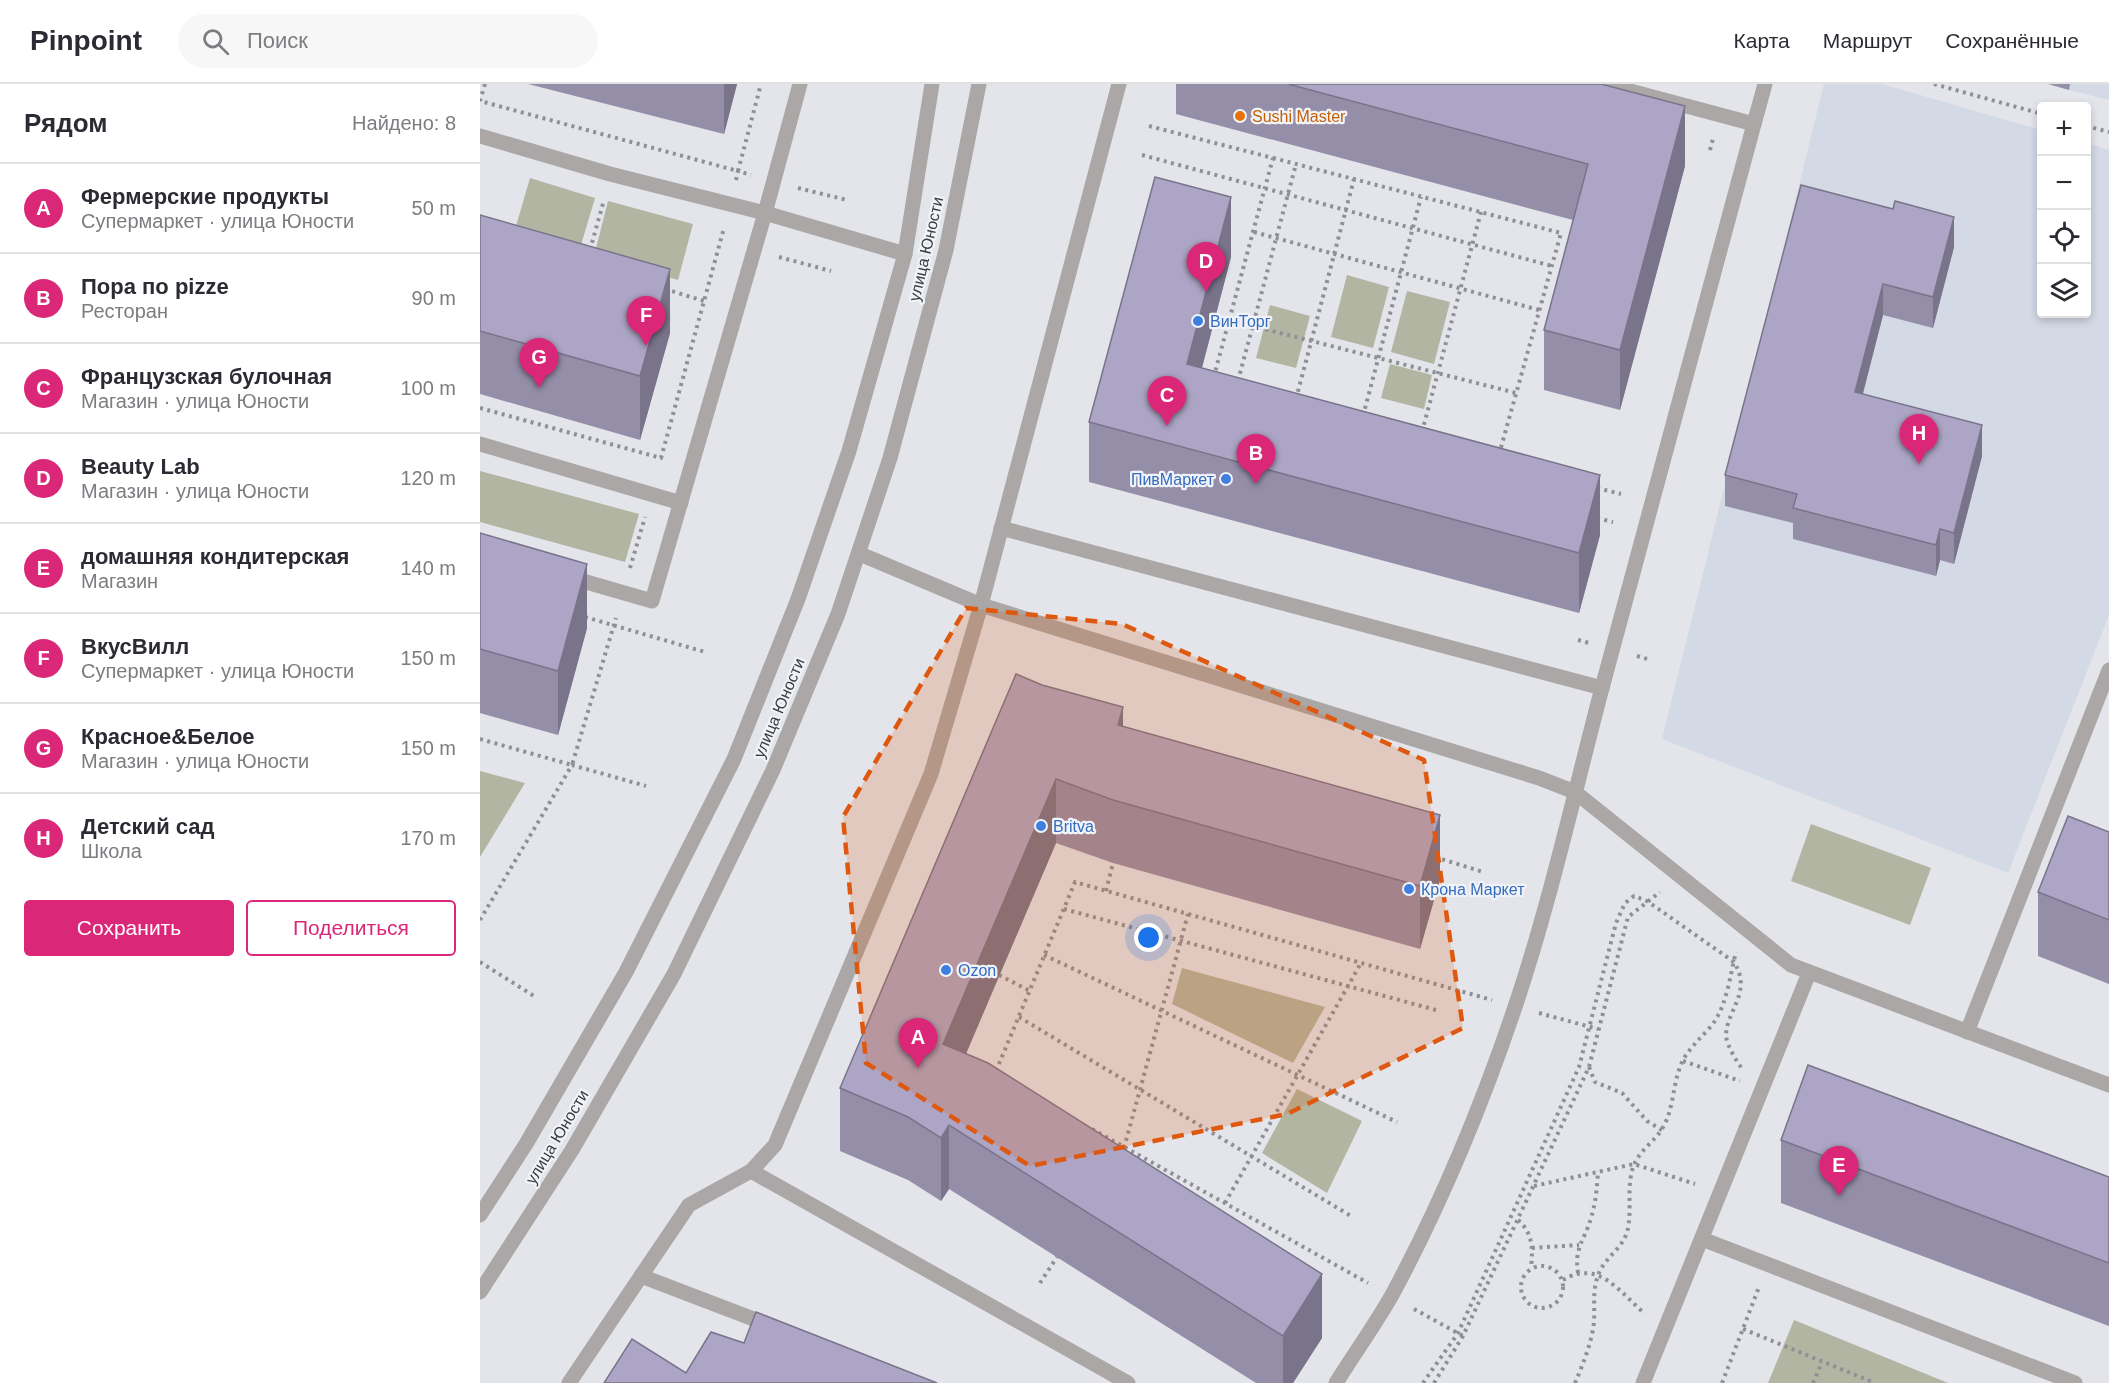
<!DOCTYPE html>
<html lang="ru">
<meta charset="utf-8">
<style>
body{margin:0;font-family:Arial,sans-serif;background:#f7f7f7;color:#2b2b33}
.controls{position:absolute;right:18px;top:18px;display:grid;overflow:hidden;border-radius:6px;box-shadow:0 3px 9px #0003}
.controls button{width:54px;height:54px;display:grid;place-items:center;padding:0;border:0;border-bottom:2px solid #e1e1e2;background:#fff;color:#2b2b33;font:30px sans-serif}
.you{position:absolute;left:669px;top:854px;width:21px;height:21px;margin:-15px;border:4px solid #fff;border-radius:50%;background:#1a73e8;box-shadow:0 0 0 9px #1a73e833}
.badge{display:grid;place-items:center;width:39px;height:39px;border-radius:50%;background:#db2777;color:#fff;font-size:20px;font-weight:700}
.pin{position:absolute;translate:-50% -50px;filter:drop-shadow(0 2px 3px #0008)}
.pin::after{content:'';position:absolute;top:32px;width:21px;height:18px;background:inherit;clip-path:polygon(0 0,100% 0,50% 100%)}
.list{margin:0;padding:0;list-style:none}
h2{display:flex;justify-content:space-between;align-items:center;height:78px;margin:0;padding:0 24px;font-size:26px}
h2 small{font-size:20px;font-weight:400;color:#7c7c81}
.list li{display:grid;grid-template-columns:39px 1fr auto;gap:18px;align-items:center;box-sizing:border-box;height:90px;padding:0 24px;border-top:2px solid #e1e1e2}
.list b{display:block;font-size:22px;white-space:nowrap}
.list p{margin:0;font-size:20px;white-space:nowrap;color:#7c7c81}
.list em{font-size:20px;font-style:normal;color:#7c7c81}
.actions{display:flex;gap:12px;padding:18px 24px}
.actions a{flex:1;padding:14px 0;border:2px solid #db2777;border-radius:6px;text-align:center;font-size:21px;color:#db2777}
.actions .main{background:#db2777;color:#fff}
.icon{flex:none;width:33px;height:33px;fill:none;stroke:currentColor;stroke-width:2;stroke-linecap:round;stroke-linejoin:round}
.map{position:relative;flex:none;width:1629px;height:1299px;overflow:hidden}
header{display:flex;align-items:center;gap:36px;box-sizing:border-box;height:84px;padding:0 30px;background:#fff;border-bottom:2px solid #e1e1e2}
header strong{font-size:28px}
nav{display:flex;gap:33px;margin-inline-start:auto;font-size:21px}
.search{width:420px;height:54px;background:#f7f7f7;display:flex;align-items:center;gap:15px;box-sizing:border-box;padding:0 21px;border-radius:33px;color:#7c7c81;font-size:22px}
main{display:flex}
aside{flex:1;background:#fff}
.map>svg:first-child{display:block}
.built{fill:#d3d9e5}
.green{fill:#b2b5a1}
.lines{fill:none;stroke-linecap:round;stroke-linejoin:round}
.path{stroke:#8f9095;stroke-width:4;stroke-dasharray:3 4.5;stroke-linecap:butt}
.lane{stroke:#aaa7a6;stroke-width:15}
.street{stroke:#aaa7a6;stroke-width:15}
.wall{fill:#958ea9}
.shaded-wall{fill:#79748a}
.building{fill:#ada5c5;stroke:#79748a;stroke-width:1.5}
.marked{fill:#df580f;fill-opacity:0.2;stroke:#df580f;stroke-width:4.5;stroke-dasharray:12 8;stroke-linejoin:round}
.food-dot{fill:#e8710a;stroke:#f0f3f8;stroke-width:2}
.shop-dot{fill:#3f7fe0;stroke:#f0f3f8;stroke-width:2}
.labels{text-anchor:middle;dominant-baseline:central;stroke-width:4.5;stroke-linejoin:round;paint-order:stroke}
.food-label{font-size:16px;fill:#c56008;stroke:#f0f3f8;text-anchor:start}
.street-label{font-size:16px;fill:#3b3c3f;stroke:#f0f3f8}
.shop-label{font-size:16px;fill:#366cbe;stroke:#f0f3f8;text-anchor:start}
</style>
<header>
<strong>Pinpoint</strong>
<div class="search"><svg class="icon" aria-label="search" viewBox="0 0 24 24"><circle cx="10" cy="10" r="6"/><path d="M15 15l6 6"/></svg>Поиск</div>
<nav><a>Карта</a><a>Маршрут</a><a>Сохранённые</a></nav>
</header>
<main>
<aside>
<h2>Рядом<small>Найдено: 8</small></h2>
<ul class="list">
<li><span class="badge">A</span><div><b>Фермерские продукты</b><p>Супермаркет · улица Юности</p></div><em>50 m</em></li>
<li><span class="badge">B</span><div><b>Пора по pizze</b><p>Ресторан</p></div><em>90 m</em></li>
<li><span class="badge">C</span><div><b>Французская булочная</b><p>Магазин · улица Юности</p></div><em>100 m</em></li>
<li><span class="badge">D</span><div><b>Beauty Lab</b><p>Магазин · улица Юности</p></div><em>120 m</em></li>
<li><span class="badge">E</span><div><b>домашняя кондитерская</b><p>Магазин</p></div><em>140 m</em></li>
<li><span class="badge">F</span><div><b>ВкусВилл</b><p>Супермаркет · улица Юности</p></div><em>150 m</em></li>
<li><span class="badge">G</span><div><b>Красное&amp;Белое</b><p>Магазин · улица Юности</p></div><em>150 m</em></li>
<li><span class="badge">H</span><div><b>Детский сад</b><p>Школа</p></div><em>170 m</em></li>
</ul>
<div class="actions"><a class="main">Сохранить</a><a>Поделиться</a></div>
</aside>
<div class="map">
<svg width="1629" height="1299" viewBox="0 0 1629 1299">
<rect width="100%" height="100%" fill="#e3e5eb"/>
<g class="built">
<polygon points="1344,0 1402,0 1561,46 1562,230 1606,230 1607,59 1629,66 1629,531 1528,789 1182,655"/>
<polygon points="1568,0 1629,0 1629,16 1589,6"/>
</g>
<g class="green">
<polygon points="50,94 115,114 101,161 36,142"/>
<polygon points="128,117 213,140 198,196 114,172"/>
<polygon points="867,191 909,203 893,264 851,253"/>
<polygon points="927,207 970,218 954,280 911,268"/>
<polygon points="790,221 830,232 816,284 776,274"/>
<polygon points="910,280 952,291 944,325 901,314"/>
<polygon points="0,387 159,430 145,478 0,438"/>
<polygon points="0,687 45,699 0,773"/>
<polygon points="1331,740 1451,784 1430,841 1311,797"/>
<polygon points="702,884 845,923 813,979 692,920"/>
<polygon points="817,1005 882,1037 847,1109 782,1069"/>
<polygon points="1314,1236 1468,1299 1288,1299"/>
</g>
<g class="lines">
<g class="path">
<polyline points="5,0 0,17 258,87 281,0"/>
<polyline points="1454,0 1562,30"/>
<polyline points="669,42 793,74 734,292"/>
<polyline points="1606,42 1629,48"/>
<polyline points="1230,66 1233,55"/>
<polyline points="662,71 1072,182"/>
<polyline points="793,74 1081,149 1020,367"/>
<polyline points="256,96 258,87 271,91"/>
<polyline points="318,104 367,116"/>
<polyline points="774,148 1059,226"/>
<polyline points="110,166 124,116"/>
<polyline points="299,173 351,187"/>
<polyline points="185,205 224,217"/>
<polyline points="749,236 1036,309"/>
<polyline points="758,297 816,80"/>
<polyline points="816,315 874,95"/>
<polyline points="0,324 181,374 244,144"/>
<polyline points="883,332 941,113"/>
<polyline points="942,348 1001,128"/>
<polyline points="1117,404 1141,410"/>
<polyline points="1117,434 1133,438"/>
<polyline points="150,484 165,433"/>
<polyline points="105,533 225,568"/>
<polyline points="1098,556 1109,559"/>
<polyline points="1157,572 1171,576"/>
<polyline points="0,655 92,681 136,534"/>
<polyline points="955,773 1003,788"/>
<polyline points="626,807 633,779"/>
<polyline points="584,825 956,926"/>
<polyline points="0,836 92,681 166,702"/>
<polyline points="564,871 917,1038"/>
<polyline points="0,878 57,914"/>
<polyline points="519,891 550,907"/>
<polyline points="1059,929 1118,945"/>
<polyline points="539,933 871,1132"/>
<polyline points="1203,977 1260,997"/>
<polyline points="1109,983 1115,998 1142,1009 1167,1037 1182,1046"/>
<polyline points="516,987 595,798 1012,916"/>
<polyline points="612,1045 888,1199"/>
<polyline points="644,1064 708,830"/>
<polyline points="1054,1102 1154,1080 1215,1100"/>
<polyline points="745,1119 881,879"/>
<path d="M1038 1136C1053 1149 1053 1165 1051 1184"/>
<polyline points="1052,1164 1099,1161"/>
<circle cx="1062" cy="1203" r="21"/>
<path d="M1098 1189C1094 1163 1104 1158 1111 1134 1116 1118 1117 1103 1118 1087"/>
<path d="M1083 1196C1118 1175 1139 1207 1165 1230"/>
<polyline points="560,1199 577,1173"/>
<polyline points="934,1225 983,1252"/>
<polyline points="1263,1245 1395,1299"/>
<path d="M943 1299 978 1249 1099 983 1136 839 1145 819 1154 812 1167 817 1254 878C1273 909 1246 926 1246 952 1247 962 1257 978 1263 986"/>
<polyline points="954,1299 983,1252 1109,983 1148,833 1180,808"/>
<path d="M1095 1299C1103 1280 1112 1258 1114 1238 1115 1221 1112 1205 1119 1189 1126 1172 1145 1163 1148 1144 1152 1122 1146 1101 1154 1081 1160 1066 1174 1058 1182 1045 1195 1024 1192 998 1203 976 1211 962 1222 953 1232 941 1247 922 1250 891 1256 868"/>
<polyline points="1242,1299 1279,1203"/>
<polyline points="1333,1299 1342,1278"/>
</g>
<g class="lane">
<polyline points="1274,40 1285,0"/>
<polyline points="0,52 130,90 285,129 320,0"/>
<polyline points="0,360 201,419"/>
<path d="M521 444 1122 604C1094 710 1070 819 1035 923 1002 1021 961 1120 912 1211 895 1241 874 1270 856 1299"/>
<polyline points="380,470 501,521 1059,694 1095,708 1311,881 1629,1001"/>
<polyline points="89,493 172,517 285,129 425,170"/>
<polyline points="1122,604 1274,40 1124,0"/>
<polyline points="1487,948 1629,586"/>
<polyline points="271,1087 648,1299"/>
<polyline points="1222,1155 1595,1299"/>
<polyline points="161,1192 209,1121 271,1087 295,1061 451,690 501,521 639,0"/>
<polyline points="89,1299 161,1192 292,1242"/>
<polyline points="1163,1299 1329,889"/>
</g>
<g class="street">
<polyline points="0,1131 46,1060 146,888 254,675 318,515 369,367 425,170 452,0"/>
<polyline points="0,1208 92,1066 194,890 293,686 358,530 410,374 466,166 499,0"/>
</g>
</g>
<g class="wall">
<polygon points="48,0 257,0 244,50"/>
<polygon points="696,0 1121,0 1205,82 1140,326 1064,306 1064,246 1093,136 696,30"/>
<polygon points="1568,0 1590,0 1589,6"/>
<polygon points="1413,125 1474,163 1453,244 1403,231 1383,310 1502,372 1474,480 1460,476 1456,492 1313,455 1313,439 1245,422 1245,391"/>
<polygon points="0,131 190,249 160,356 0,310"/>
<polygon points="751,173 722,284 1120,451 1099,529 609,398 609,338"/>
<polygon points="0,449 107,544 78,651 0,629"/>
<polygon points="536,590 643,643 960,795 940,865 633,779 576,759 486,970 842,1254 813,1299 776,1299 469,1105 461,1117 428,1096 360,1067 360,1004"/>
<polygon points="1629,748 1629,900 1558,872 1558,808"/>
<polygon points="1301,1056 1629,1093 1629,1242 1301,1119"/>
</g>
<g class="shaded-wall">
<polygon points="244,0 257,0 244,50"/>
<polygon points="1205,22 1205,82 1140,326 1140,266"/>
<polygon points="751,113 751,173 707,340 707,280"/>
<polygon points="1474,133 1474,163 1453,244 1453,213"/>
<polygon points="190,185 190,249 160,356 160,292"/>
<polygon points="1403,200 1403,231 1375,339 1375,308"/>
<polygon points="1502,341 1502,372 1474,480 1474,449"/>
<polygon points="1120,391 1120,451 1099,529 1099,469"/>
<polygon points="1460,445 1460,476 1456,492 1456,461"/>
<polygon points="107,480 107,544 78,651 78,587"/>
<polygon points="643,623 643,687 638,641"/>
<polygon points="576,695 576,759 463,1023 463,960"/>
<polygon points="960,731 960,795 940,865 940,802"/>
<polygon points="469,1041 469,1105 461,1117 461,1054"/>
<polygon points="842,1190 842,1254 813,1299 803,1299 803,1252"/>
</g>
<g class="building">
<polygon points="808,0 1121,0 1205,22 1140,266 1064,246 1108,80"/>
<polygon points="675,93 751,113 707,280 1120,391 1099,469 609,338"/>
<polygon points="1321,101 1413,125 1415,117 1474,133 1453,213 1403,200 1375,308 1502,341 1474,449 1460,445 1456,461 1313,424 1317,410 1245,391"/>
<polygon points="0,131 190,185 160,292 0,247"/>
<polygon points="0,449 107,480 78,587 0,565"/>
<polygon points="536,590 562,601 643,623 638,641 960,731 940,802 633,716 576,695 463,960 508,979 842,1190 803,1252 469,1041 461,1054 428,1033 360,1004"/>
<polygon points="1588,732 1629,748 1629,836 1558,808"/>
<polygon points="1328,981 1629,1093 1629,1179 1301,1056"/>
<polygon points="276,1228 457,1299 124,1299 152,1255 206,1289 231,1248 264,1259"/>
</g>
<path class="marked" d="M486 524 642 540 944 676 983 944 807 1030 550 1082 386 979 363 733Z"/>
<circle class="food-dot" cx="760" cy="32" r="6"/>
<g class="shop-dot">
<circle cx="718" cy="237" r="6"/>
<circle cx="746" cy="395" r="6"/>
<circle cx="561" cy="742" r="6"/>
<circle cx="929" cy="805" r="6"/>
<circle cx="466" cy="886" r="6"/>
</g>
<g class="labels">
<g class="food-label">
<text x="772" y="32">Sushi Master</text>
</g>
<g class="street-label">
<text transform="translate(446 165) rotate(-77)">улица Юности</text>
<text transform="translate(299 624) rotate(-67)">улица Юности</text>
<text transform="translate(77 1053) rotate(-59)">улица Юности</text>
</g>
<g class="shop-label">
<text x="730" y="237">ВинТорг</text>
<text x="734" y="395" text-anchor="end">ПивМаркет</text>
<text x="573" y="742">Britva</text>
<text x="941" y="805">Крона Маркет</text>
<text x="478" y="886">Ozon</text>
</g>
</g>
</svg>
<div class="controls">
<button>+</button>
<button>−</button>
<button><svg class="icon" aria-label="locate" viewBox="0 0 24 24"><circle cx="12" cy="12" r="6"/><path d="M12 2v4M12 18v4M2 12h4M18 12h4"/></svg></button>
<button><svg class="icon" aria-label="layers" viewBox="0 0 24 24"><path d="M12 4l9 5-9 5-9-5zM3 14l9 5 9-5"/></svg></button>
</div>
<div class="you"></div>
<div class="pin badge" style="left:438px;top:984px">A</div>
<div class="pin badge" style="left:776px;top:400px">B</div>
<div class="pin badge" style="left:687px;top:342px">C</div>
<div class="pin badge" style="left:726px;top:208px">D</div>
<div class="pin badge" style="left:1359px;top:1112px">E</div>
<div class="pin badge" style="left:166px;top:262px">F</div>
<div class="pin badge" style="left:59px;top:304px">G</div>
<div class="pin badge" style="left:1439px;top:380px">H</div>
</div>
</main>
